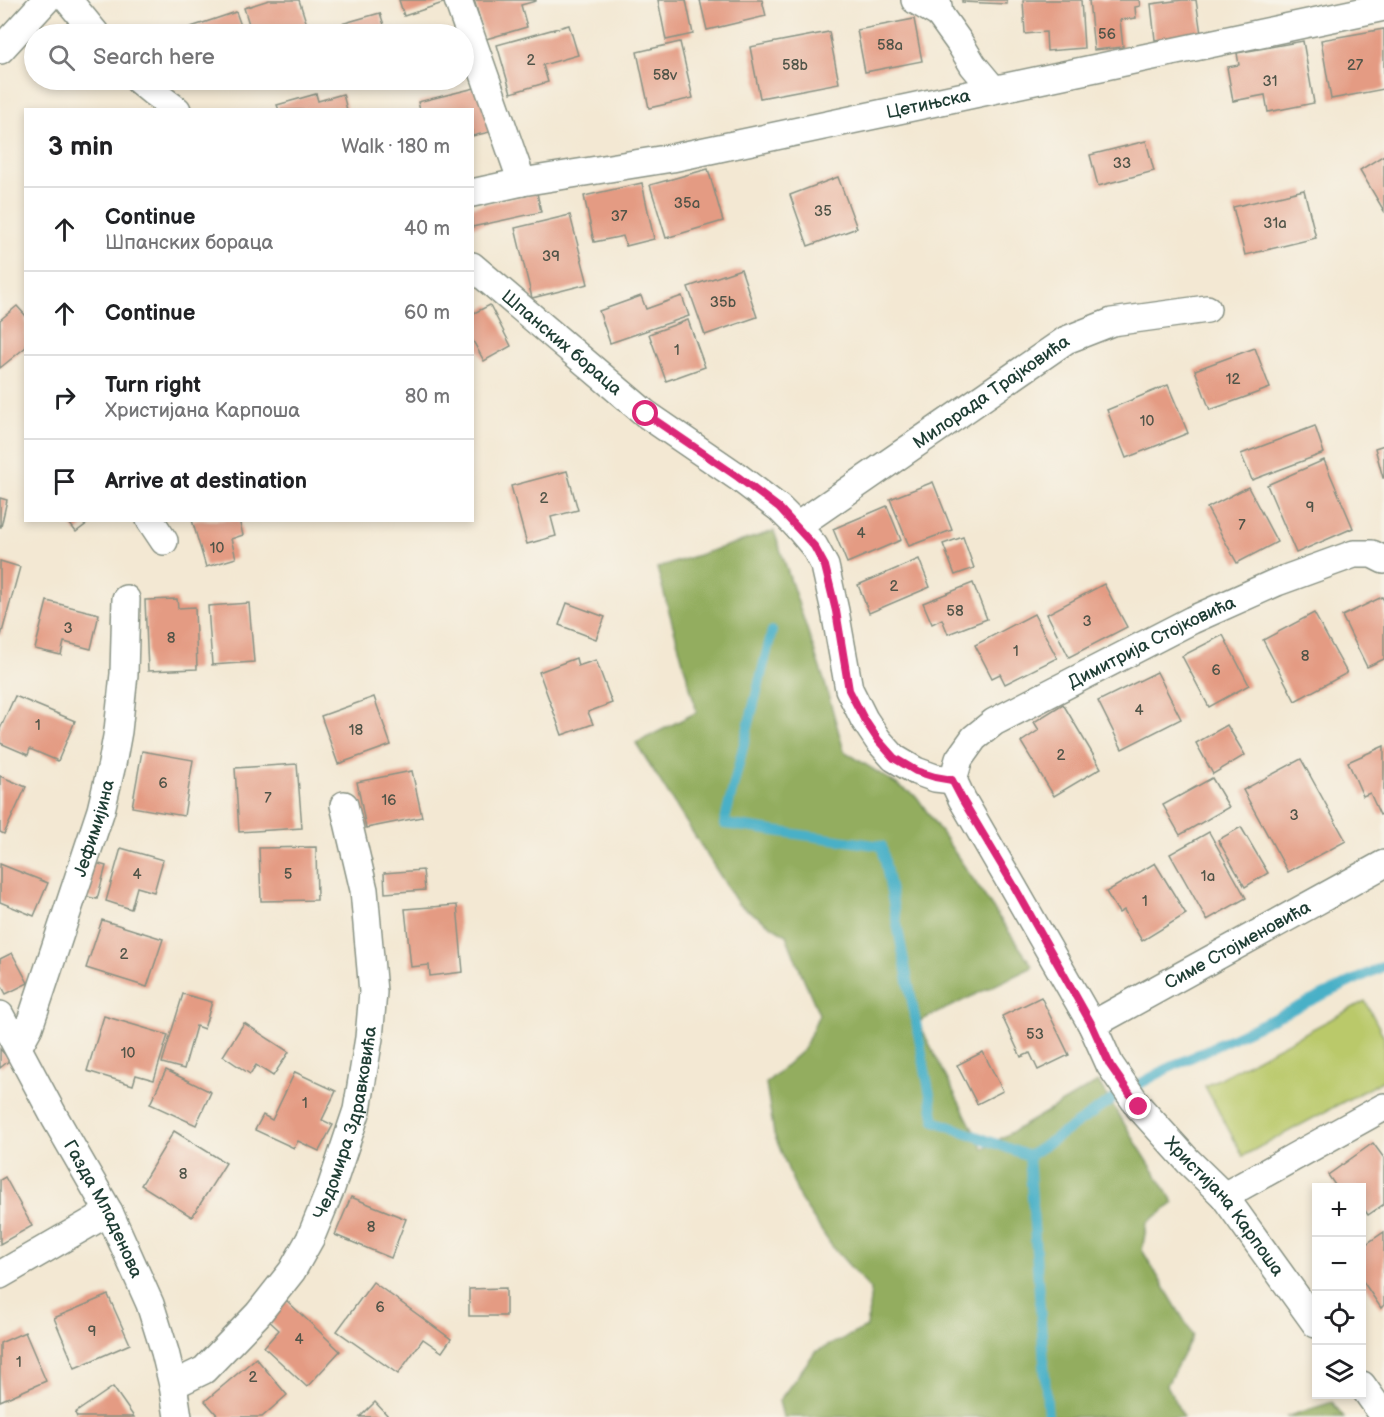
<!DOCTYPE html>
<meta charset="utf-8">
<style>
body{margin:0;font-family:"Balsamiq Sans",sans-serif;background:#f2f2f2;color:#202124}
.controls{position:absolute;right:18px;bottom:18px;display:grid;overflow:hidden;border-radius:0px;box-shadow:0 3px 9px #0003}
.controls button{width:54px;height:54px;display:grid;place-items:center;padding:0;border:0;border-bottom:2px solid #e0e0e0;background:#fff;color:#202124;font:30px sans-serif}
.stop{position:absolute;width:18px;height:18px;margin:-14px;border:4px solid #db2777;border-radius:50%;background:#fff}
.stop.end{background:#db2777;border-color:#fff;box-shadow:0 2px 6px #0008}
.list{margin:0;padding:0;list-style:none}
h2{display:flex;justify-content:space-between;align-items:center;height:78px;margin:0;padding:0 24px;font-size:26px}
h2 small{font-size:20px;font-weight:400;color:#757577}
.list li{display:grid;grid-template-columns:39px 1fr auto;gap:18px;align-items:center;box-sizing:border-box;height:84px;padding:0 24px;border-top:2px solid #e0e0e0}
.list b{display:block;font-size:22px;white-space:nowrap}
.list p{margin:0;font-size:20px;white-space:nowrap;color:#757577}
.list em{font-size:20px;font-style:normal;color:#757577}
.icon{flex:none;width:33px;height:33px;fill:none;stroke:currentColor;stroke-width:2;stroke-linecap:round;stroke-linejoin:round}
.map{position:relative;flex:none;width:1384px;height:1417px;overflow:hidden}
.search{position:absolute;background:#fff;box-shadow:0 3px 9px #0003;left:24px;top:24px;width:450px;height:66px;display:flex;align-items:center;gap:15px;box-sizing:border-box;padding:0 21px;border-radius:33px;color:#757577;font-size:22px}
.panel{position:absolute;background:#fff;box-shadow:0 3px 9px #0003;left:24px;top:108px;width:450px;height:414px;border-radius:0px}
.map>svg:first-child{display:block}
.green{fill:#bac96b;stroke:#6c8350;stroke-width:1.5}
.forest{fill:#93ad5f;stroke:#59754a;stroke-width:1.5}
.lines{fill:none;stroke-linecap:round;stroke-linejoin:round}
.stream{stroke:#48b0c7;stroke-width:10}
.building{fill:#e49b83}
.minor-casing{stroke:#899284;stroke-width:30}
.minor{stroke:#fff;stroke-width:27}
.route{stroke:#db2777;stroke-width:8}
.labels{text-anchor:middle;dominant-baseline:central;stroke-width:4.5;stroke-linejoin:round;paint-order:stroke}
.number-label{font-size:15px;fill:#505448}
.street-label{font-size:18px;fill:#1f3d34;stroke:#f7f3e8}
</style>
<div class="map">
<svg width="1384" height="1417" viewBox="0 0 1384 1417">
<rect width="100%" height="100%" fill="#f7f3e8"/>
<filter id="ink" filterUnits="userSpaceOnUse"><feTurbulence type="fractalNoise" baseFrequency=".0167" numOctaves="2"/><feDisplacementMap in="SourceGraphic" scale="12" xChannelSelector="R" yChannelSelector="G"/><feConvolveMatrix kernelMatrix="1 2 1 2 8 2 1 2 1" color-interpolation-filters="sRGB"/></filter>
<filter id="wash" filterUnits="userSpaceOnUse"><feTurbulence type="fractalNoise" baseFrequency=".008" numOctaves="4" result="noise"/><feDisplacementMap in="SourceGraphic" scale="24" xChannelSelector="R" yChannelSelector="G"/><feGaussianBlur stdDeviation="1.35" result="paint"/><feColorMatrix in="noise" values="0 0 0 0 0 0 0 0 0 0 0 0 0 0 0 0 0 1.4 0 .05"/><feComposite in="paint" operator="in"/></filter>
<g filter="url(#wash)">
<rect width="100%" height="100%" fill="#f3e8d3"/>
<polygon class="green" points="1365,1001 1384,1037 1384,1080 1243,1156 1205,1086"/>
<g class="forest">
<polygon points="774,531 824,680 844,751 917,797 1033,967 918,1022 983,1149 1098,1082 1174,1203 1147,1223 1142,1250 1193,1335 1167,1385 1183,1417 783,1417 779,1401 815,1352 867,1327 871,1290 831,1245 800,1199 774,1134 766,1083 804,1049 819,1014 797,963 786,935 738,904 636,743 697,712 657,568"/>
<polygon points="1332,1402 1344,1417 1286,1417"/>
</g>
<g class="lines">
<g class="stream">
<polyline points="772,631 724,824 882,846 935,1121 1029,1156 1048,1417"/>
<polyline points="1029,1156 1119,1095 1167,1069 1384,966"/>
</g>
</g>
<g id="blocks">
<g class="building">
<polygon points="269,0 299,0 310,34 252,34 244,8"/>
<polygon points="399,0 452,0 404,16"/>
<polygon points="474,0 536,0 536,1 521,5 527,27 486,39"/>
<polygon points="658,0 686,0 693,34 666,40"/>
<polygon points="700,0 762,0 766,16 707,30"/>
<polygon points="962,0 1007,0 1007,4 962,2"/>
<polygon points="1023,0 1081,0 1084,48 1047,51 1046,32 1025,34"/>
<polygon points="1089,0 1139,0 1140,6 1135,7 1136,18 1120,20 1123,47 1094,50"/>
<polygon points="1182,0 1196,0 1201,34 1155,40 1151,4"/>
<polygon points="236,12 244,34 184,34 182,30"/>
<polygon points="380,13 386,31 375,34 336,34 334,26"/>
<polygon points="914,19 922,61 865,72 857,30"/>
<polygon points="569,25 578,55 543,65 548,82 511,93 497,45"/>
<polygon points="1384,29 1384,89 1331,99 1321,40"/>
<polygon points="829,32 839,83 760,98 750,47"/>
<polygon points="1303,41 1314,103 1268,112 1265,95 1233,101 1227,67 1239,65 1237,53"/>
<polygon points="680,42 693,98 649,108 637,52"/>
<polygon points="479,87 490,132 472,136 472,110 420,110 418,102"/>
<polygon points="316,94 318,101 343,94 347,110 279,110 277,105"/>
<polygon points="1146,141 1154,171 1098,186 1090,155"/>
<polygon points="1384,155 1384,211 1360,170"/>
<polygon points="708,169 723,221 666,238 650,185"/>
<polygon points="838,177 857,228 808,246 790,195"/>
<polygon points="642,183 654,239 626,246 623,236 594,242 584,196"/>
<polygon points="1304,190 1316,238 1245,255 1233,207"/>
<polygon points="537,193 541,212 472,227 472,207"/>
<polygon points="570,215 588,284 532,298 515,228"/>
<polygon points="741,269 757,317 705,335 688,287"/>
<polygon points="641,296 646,309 682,296 689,316 610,343 599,311"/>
<polygon points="490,305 511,346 484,361 472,339 472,314"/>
<polygon points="17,306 26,316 26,347 0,368 0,320"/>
<polygon points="688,320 705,367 666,381 649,334"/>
<polygon points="1255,348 1270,388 1210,410 1195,370"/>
<polygon points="1168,385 1188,433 1126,458 1107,410"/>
<polygon points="1315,426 1324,453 1252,480 1241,454"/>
<polygon points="1384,445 1384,478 1383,478 1375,448"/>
<polygon points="1324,460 1353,528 1296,553 1267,485"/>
<polygon points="567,471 578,510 551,517 556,536 527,544 511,486"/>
<polygon points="933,482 952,530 909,546 890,499"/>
<polygon points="1248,487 1277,542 1237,563 1207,508"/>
<polygon points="0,498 7,500 1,527 0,527"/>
<polygon points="887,506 901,540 847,563 833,529"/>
<polygon points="67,520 92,520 76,532"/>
<polygon points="192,520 239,520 243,535 231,539 236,558 206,567"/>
<polygon points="963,537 974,568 955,575 943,544"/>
<polygon points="919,559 930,587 869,613 858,585"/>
<polygon points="0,561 20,567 1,636 0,636"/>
<polygon points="973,583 987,619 948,634 942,619 932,624 923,603"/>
<polygon points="1104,584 1127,627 1069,657 1047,614"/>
<polygon points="1382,597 1384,600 1384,659 1367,667 1342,616"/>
<polygon points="177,599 178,608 195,607 197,669 148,671 145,600"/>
<polygon points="47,601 99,614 91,649 64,642 61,655 35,649"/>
<polygon points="249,603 254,662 212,665 208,606"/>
<polygon points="567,603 605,617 596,639 559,625"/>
<polygon points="1314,613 1347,673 1295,701 1263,640"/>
<polygon points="1034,614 1057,658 1005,684 1000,674 992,678 975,645"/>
<polygon points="1223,635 1249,685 1209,707 1182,656"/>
<polygon points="576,658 578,666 596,660 612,703 588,712 593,724 562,735 539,672"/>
<polygon points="1157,672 1181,719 1122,749 1098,701"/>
<polygon points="15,696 75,721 58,761 30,749 28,755 0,743 0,729"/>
<polygon points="374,697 391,745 338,764 321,716"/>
<polygon points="1063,704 1101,768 1054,796 1021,742 1039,730 1034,722"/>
<polygon points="1227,725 1245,755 1213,774 1196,743"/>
<polygon points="1384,746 1384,813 1380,815 1370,793 1363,796 1348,762"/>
<polygon points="142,751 193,760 184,816 132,807"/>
<polygon points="1301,759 1346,841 1288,872 1243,790"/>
<polygon points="297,764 302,828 239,832 235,768"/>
<polygon points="412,771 422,817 366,828 357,782"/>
<polygon points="0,776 26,787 4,834 0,832"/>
<polygon points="1212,778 1229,807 1180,835 1163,805"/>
<polygon points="1241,827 1268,873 1245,887 1218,840"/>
<polygon points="1209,832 1246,898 1207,920 1170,854"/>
<polygon points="316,847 317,900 261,901 259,848"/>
<polygon points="121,848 163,860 154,892 137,887 131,909 106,901"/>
<polygon points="89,861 106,866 97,899 80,895"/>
<polygon points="1155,863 1186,914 1142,941 1124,910 1119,913 1106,892"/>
<polygon points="0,864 48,883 34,916 0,902"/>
<polygon points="423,870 425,890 385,893 384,873"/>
<polygon points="457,905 463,972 430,976 429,965 411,967 405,909"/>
<polygon points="102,920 163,939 147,987 86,968"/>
<polygon points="12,953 28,983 6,994 0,983 0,959"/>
<polygon points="183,994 212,1002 204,1029 196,1026 184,1069 162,1063"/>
<polygon points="1041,997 1069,1055 1038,1070 1030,1053 1021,1057 1002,1016"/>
<polygon points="104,1016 168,1035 154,1080 136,1075 133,1085 87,1071"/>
<polygon points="244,1023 289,1052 273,1076 256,1065 250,1074 223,1056"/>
<polygon points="0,1049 10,1060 0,1068"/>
<polygon points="983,1052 1003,1091 977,1104 957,1065"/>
<polygon points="166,1070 211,1092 196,1125 150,1104"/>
<polygon points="295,1072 336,1091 322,1120 333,1125 319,1151 298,1141 294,1148 255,1130 263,1115 272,1120"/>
<polygon points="174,1131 226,1163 192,1217 141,1185"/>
<polygon points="1373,1143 1384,1158 1384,1204 1368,1215 1362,1206 1362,1188 1337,1188 1328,1175"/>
<polygon points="5,1177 32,1226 0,1244 0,1180"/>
<polygon points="351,1197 406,1219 391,1258 335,1235"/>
<polygon points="1384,1232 1384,1305 1381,1308 1362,1280 1362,1247"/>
<polygon points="373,1282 451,1339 442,1352 423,1339 398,1374 337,1331"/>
<polygon points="506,1288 506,1316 469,1316 469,1289"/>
<polygon points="108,1295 130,1344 75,1368 54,1318"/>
<polygon points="285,1299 340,1351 307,1387 264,1347 279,1330 267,1319"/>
<polygon points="25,1332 46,1381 0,1401 0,1343"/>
<polygon points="256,1358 287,1395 262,1417 219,1417 205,1401"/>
<polygon points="113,1387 134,1417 77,1417 75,1413"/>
<polygon points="375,1402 389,1417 360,1417"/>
</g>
</g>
</g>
<g filter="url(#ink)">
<use href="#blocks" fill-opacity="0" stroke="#899284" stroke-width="1.5"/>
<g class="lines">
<defs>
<g id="minor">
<polyline points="68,0 96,34"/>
<polyline points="458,0 522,182"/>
<polyline points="915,0 939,14"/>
<polyline points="937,0 939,14 959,42 973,65 993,89"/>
<polyline points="0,50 46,0"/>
<polyline points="138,80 154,93 177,110"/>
<path id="s1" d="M472 193 522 182 672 158 1384 7"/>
<path id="s2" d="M472 266 646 414 738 477 779 508 797 526 814 546 825 566 835 611 849 689 864 719 878 740 894 758 916 771 935 778 953 780"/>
<polyline points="150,520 164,541"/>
<path id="s3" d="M797 526 1066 340 1112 322 1207 309"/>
<path id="s4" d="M953 780 962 799 1013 887 1092 1025 1110 1065 1139 1107 1188 1161 1224 1196 1316 1324"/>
<path id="s5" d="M953 780 959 759 974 738 994 722 1192 620 1277 582 1354 554H1372L1384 560"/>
<path id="s6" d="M0 1015 55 1118 109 1212 150 1304 165 1352 173 1385 178 1417"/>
<path id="s7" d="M1092 1025 1384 864"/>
<path id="s8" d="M18 1047 29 1027 101 810 112 764 118 731 124 674 126 599"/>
<polyline points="1224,1196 1384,1107"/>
<polyline points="0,1275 109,1212"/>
<path id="s9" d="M173 1385 204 1370 258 1314 292 1271 310 1239 331 1188 357 1110 369 1038 373 992 364 890 344 805"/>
<polyline points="1362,1385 1384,1416"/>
</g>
</defs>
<use href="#minor" class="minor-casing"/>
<use href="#minor" class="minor"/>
</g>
</g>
<g class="lines" filter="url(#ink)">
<polyline class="route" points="646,414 738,477 779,508 814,546 825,566 836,611 849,690 864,719 878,740 894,758 916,771 935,777 952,780 962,799 1014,886 1092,1025 1110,1065 1139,1107"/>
</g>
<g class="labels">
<g class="number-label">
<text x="1107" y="34">56</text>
<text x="890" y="45">58a</text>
<text x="531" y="60">2</text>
<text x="795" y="65">58b</text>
<text x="1355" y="65">27</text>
<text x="665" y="75">58v</text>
<text x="1270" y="81">31</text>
<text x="1122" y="163">33</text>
<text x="687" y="203">35a</text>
<text x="823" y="211">35</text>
<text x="619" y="216">37</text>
<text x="1275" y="223">31a</text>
<text x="551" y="256">39</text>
<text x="723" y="302">35b</text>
<text x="677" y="350">1</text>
<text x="1233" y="379">12</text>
<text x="1147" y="421">10</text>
<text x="544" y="498">2</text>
<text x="1310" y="507">9</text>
<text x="1242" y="525">7</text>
<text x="861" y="533">4</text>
<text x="217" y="548">10</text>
<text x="894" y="586">2</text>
<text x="955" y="611">58</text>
<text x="1087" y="621">3</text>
<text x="68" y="628">3</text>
<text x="171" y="638">8</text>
<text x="1016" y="651">1</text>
<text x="1305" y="656">8</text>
<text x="1216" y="670">6</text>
<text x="1139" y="710">4</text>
<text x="38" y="725">1</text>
<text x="356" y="730">18</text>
<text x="1061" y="755">2</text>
<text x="163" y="783">6</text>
<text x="268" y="798">7</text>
<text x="389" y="800">16</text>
<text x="1294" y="815">3</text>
<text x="137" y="874">4</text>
<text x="288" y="874">5</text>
<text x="1208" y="876">1a</text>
<text x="1145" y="901">1</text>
<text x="124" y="954">2</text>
<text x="1035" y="1034">53</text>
<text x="128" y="1053">10</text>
<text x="305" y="1103">1</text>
<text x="183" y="1174">8</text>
<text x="371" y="1227">8</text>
<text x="380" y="1307">6</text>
<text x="92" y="1331">9</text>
<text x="299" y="1339">4</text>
<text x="19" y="1362">1</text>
<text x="253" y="1377">2</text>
</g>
<g class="street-label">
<text stroke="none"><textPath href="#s1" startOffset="465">Цетињска</textPath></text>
<text stroke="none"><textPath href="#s2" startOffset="118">Шпанских бораца</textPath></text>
<text stroke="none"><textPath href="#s3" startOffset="236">Милорада Трајковића</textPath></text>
<text stroke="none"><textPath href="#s5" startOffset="250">Димитрија Стојковића</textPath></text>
<text stroke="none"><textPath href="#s8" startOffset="232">Јефимијина</textPath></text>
<text stroke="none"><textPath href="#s7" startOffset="166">Симе Стојменовића</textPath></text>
<text stroke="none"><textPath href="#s9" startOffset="326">Чедомира Здравковића</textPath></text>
<text stroke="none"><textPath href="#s4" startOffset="508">Христијана Карпоша</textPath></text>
<text stroke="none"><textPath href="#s6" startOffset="220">Газда Младенова</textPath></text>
</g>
</g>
</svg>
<div class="controls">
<button>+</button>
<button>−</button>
<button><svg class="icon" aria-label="locate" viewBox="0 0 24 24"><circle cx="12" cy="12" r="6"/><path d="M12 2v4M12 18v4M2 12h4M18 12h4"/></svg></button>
<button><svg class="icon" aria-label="layers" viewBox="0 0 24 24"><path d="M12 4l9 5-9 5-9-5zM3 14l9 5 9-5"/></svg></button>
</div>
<div class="stop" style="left:646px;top:414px"></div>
<div class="stop end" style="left:1139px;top:1107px"></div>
<div class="search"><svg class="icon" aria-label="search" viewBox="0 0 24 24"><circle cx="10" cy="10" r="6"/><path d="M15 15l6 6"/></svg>Search here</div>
<section class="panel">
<h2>3 min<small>Walk · 180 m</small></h2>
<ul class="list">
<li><svg class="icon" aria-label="ahead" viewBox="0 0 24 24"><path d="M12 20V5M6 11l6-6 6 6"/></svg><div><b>Continue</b><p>Шпанских бораца</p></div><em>40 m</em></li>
<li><svg class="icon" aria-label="ahead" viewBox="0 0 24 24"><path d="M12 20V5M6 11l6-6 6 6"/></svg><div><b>Continue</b></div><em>60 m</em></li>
<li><svg class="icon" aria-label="right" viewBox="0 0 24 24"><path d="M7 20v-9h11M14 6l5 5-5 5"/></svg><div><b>Turn right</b><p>Христијана Карпоша</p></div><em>80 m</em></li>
<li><svg class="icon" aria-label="arrive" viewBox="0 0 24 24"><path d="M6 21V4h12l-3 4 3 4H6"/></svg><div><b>Arrive at destination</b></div></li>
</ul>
</section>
</div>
